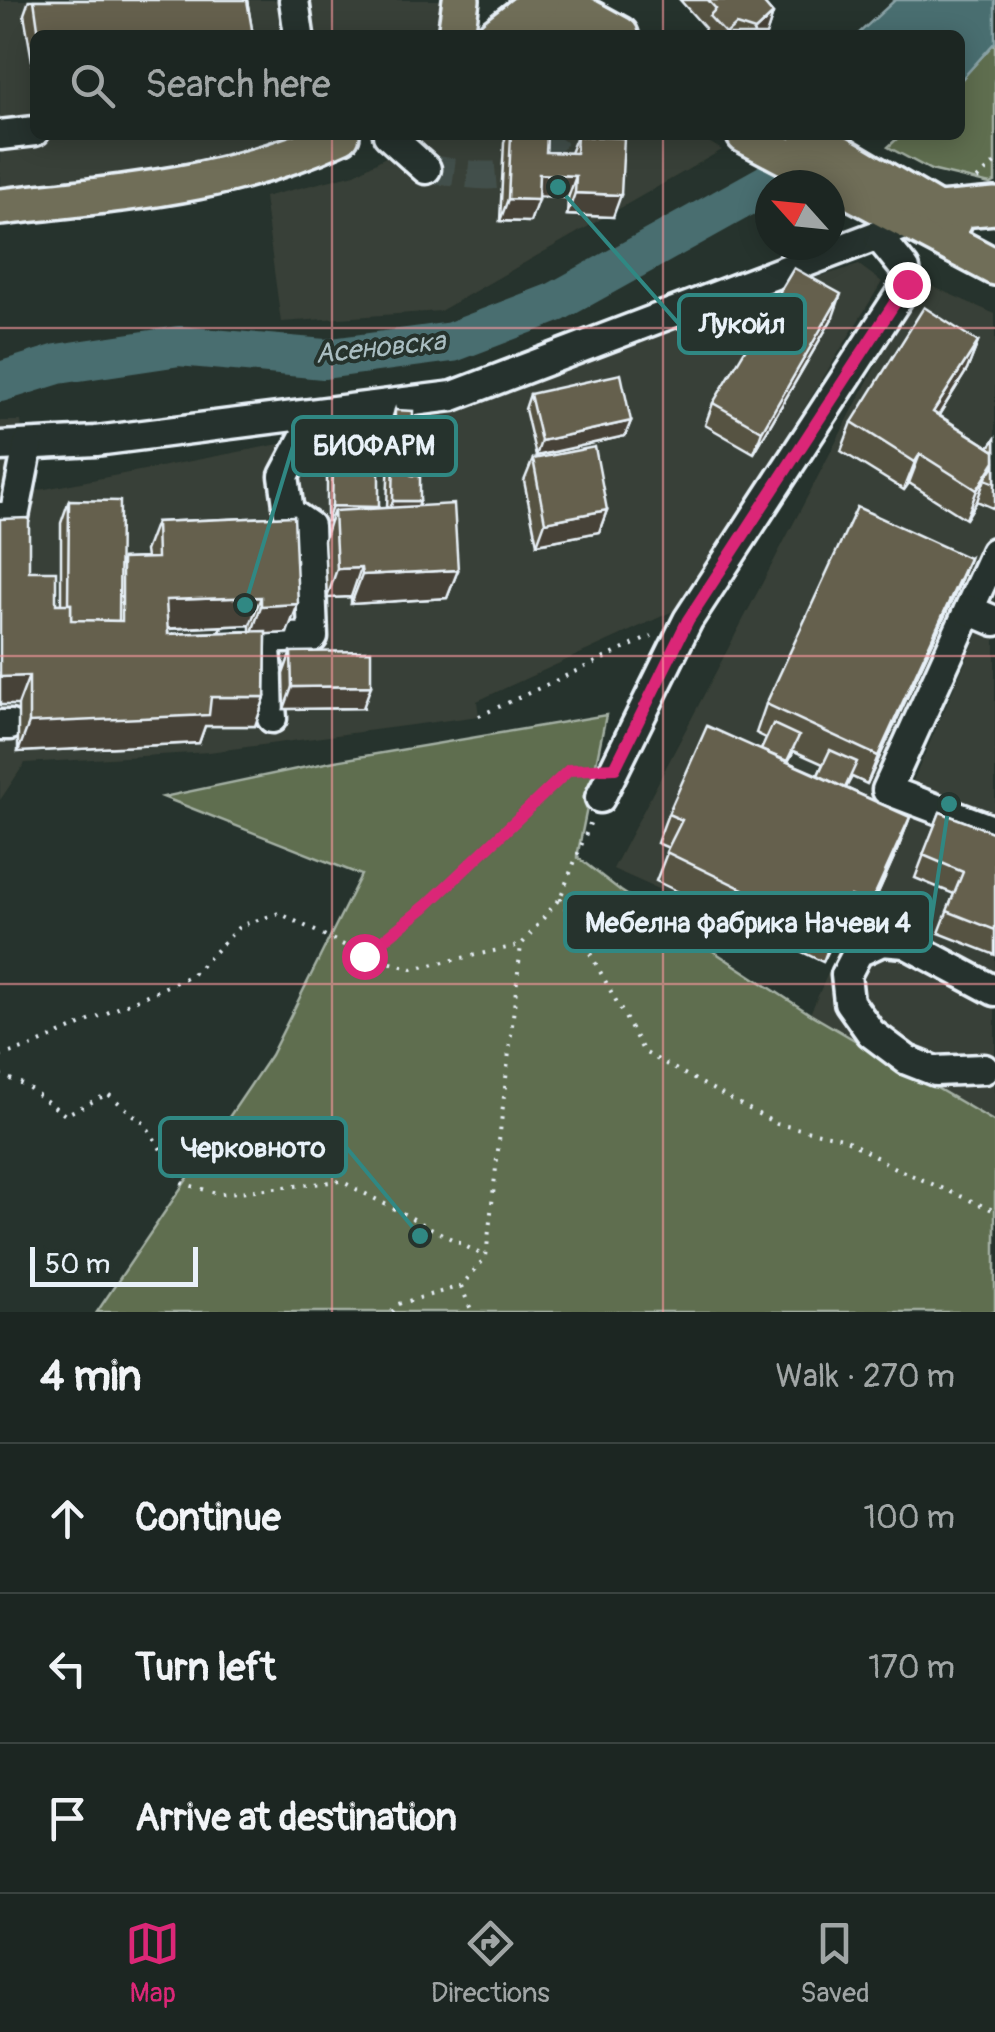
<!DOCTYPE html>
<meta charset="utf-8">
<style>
body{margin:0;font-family:Pangolin,sans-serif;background:#252e2a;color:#f1f3f6}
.compass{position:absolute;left:755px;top:170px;width:90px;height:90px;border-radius:50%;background:#1c2622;box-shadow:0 5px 25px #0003;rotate:297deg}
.scale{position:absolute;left:30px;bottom:25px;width:168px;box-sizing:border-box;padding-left:10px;border:5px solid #e8f1f8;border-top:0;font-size:28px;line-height:35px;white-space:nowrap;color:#e8f1f8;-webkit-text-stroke:8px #26332d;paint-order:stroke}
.stop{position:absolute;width:30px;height:30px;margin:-22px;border:8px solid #db2777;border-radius:50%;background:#fff}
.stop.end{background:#db2777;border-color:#fff;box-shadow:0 2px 10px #0008}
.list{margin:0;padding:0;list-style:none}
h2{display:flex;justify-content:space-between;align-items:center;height:130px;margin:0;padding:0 40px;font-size:42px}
h2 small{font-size:32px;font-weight:400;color:#a0a5a5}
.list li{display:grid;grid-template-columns:65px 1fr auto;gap:30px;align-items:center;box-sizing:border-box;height:150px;padding:0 40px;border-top:2px solid #3a4340}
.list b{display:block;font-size:38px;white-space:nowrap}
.list em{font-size:32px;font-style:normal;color:#a0a5a5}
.icon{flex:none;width:55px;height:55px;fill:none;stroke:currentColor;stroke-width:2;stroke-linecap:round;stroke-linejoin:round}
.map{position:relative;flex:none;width:995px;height:1312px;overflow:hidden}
.search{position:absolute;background:#1c2622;box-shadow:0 5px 25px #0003;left:30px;right:30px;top:30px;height:110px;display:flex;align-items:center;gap:25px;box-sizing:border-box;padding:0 35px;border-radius:15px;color:#a0a5a5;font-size:38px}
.sheet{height:580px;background:#1c2622}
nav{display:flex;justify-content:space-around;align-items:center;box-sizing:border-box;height:140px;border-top:2px solid #3a4340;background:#1c2622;font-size:28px;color:#a0a5a5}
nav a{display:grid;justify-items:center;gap:5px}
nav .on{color:#db2777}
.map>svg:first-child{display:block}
.built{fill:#394037}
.green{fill:#5f6e50;stroke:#a4b0a4;stroke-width:2.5}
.water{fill:#4a6e6f;stroke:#89a2a6;stroke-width:2.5}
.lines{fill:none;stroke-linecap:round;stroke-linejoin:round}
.river{stroke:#4a6e6f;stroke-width:40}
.minor-tunnel{stroke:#43504b;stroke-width:28;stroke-dasharray:28 14;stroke-linecap:butt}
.minor-casing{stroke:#e8f1f8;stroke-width:35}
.major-casing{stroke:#e8f1f8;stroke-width:42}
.path{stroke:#e8f1f8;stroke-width:4;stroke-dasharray:2.5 8;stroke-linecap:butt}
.minor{stroke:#26332d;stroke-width:28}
.major{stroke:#706e59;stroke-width:35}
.wall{fill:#575343;stroke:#e8f1f8;stroke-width:2.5;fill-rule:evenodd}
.shaded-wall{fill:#474337;stroke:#e8f1f8;stroke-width:2.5}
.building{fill:#65604e;stroke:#e8f1f8;stroke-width:2.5}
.route{stroke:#db2777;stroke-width:12}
.grid{fill:none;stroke:#ff9aa2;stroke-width:2.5;stroke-opacity:0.55}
.labels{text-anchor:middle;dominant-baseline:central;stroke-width:8;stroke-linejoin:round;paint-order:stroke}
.water-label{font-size:28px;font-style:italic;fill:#a9bdc1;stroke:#26332d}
.leader{fill:none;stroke:#308883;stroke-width:4}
.callout-dot{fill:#308883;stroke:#26332d;stroke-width:4}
.callout{fill:#26332d;stroke:#308883;stroke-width:4}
.callout-label{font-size:28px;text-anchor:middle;font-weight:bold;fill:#e8f1f8}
</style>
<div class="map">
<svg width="995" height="1312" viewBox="0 0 995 1312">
<rect width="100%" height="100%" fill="#26332d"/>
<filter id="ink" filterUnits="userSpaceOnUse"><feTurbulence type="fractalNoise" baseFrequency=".01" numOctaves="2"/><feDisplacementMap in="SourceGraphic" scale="20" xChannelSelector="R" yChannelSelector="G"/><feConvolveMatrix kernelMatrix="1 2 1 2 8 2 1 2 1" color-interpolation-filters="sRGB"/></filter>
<g filter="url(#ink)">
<g class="built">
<polygon points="0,0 461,0 456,35 35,35 35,135 341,135 0,207"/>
<polygon points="425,135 697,135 722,150 440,311 281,322 264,197 355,174"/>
<polygon points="859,265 882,282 682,607 477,701 479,716 209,752 25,763 0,800 0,421 21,421 29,492 468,408 763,293"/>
<polygon points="920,281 995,314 995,573 823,962 613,869"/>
<polygon points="995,595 995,1122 989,1121 810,1014"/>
</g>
<g class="green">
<polygon points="995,42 995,182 990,184 931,170 888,147 901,135 960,135 960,81"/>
<polygon points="606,715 577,857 621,891 810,1014 995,1122 995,1312 97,1312 271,1055 361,875 163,797 335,761"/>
</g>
<polygon class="water" points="895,0 995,0 995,42 960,81 960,35 857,35"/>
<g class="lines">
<polyline class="river" points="0,382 58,364 179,346 324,359 452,342 556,302 768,184 822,141"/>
<path class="minor-tunnel" d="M426 169C486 175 516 190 556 135"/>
<defs>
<g id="minor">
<polyline points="294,0 299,35"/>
<polyline points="0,135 35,131"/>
<polyline points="388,135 426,169"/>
<polyline points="0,446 96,441 453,396 923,218"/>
<polyline points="0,517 14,517 28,445"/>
<polyline points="995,552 887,790 995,831"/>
<polyline points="969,610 995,621"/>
<polyline points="265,639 272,718"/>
<polyline points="232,640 313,637 309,526 289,512 284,476 316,415"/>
<polyline points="0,725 10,725"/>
<polyline points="600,798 688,620 907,284 905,269 879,237"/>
<polyline points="984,1069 935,1071 907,1060 871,1033 849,1002 846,975 858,952 882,941 905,943 995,991"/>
</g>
<g id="major">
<polyline points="556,0 620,35"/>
<polyline points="522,15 559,35"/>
<polyline points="456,35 461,0"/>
<polyline points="496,35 541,0"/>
<polyline points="745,135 995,267"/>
<polyline points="808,135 954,221"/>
<path d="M0 207C120 193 230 187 341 135"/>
<polyline points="939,211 995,206"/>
</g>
</defs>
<use href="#minor" class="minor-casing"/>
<use href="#major" class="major-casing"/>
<g class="path">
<polyline points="977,179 995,163"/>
<polyline points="479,716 652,636"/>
<polyline points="560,898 644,1052 777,1124 843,1138 895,1168 995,1211"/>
<polyline points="366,954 425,906 569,770 585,770"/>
<polyline points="0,1056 33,1046 192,975 240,926 279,913 364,955 412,969 521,945 560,898 591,821"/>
<polyline points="0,1075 25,1085 65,1115 108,1094 145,1124 182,1183 219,1194 341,1181 486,1257"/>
<polyline points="461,1286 472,1312"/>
<polyline points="392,1312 398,1304 461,1286 486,1257 521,945"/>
</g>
<use href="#minor" class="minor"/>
<use href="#major" class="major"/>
</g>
<g class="wall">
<polygon points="29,0 247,0 253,35 35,35 35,78 24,14"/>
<polygon points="680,0 761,0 773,14 766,35 702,35 705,28"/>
<polygon points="506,135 547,135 546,152 570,153 577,136 613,217 567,215 568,198 538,197 530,222 500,221 504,143"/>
<polygon points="833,317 754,453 705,425 713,403"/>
<polygon points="978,342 967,370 939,415 989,447 995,439 995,509 977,501 966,519 909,483 904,490 841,451 852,422"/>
<polygon points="530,394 631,421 625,436 536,456 525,409"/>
<polygon points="395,410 411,475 420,501 418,506 458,570 447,598 351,604 351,597 327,598 324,540 330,521 327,521 327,478 333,463 379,507 378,509 387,508 390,426"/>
<polygon points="533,459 607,510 599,532 537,544 524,481"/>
<path d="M69 500 120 565 122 559 146 558 145 551 156 522 294 516 287 633 266 634 265 697 255 726H205L199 743 18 752V705L29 571 56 604H61V523ZM250 625V631L168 634V629Z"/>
<path d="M969 558 958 587 867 784 852 777 846 788 910 817 899 846 860 933 841 925 823 962 656 881 669 848 657 843 668 814 761 750 766 738 756 733 766 704ZM794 751 823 764 818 775 788 762Z"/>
<polygon points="291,652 363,708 284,709 283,674"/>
<polygon points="940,812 995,833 995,955 939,933 954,894 915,878"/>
</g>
<g class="shaded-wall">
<polygon points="773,14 766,35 753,35 755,31"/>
<polygon points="539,174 576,176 568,198 531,196"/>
<polygon points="575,193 621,195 613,217 567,215"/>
<polygon points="508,199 538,200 530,222 500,221"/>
<polygon points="841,294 833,317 754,453 762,431"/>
<polygon points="978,342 967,370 923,440 933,412"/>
<polygon points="631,421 625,436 536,456 541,441"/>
<polygon points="920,454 909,483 904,490 915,462"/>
<polygon points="995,461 995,467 985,479 977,501 966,519 977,490"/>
<polygon points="393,501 420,501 414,516 387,516"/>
<polygon points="332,506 379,507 373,522 334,511 330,521 327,521"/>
<polygon points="607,510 599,532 537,544 545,522"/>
<polygon points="969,558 958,587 867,784 878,756"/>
<polygon points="361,568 351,597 327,598 337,569"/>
<polygon points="458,570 447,598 351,604 362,575"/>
<polygon points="261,597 250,625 156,629 166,600"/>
<polygon points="298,604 287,633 251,635 261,606"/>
<polygon points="29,676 18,705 0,705 0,677"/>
<polygon points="371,686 363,708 284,709 292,687"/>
<polygon points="211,697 265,697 255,726 205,726 199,743 18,752 29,723"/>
<polygon points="910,817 899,846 860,933 870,905"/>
<polygon points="851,896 841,925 823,962 834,933"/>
</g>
<g class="building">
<polygon points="34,0 247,0 253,35 39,35"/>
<polygon points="708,0 761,0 773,14 755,31 736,25 726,34 709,16 716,9"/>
<polygon points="511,135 547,135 546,152 576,153 577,136 624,138 621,195 575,193 576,176 539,174 538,200 508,199"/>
<polygon points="794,268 841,294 762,431 713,403"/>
<polygon points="924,307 978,342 933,412 995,451 995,461 977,490 920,454 915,462 852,422"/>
<polygon points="621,374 631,421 541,441 530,394"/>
<polygon points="395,410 413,411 411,475 420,476 420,501 393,501"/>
<polygon points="995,439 995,451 989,447"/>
<polygon points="595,447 607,510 545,522 533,459"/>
<polygon points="333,463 379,464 379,507 332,506"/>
<polygon points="995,464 995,483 985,479"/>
<polygon points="69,500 120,501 119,621 71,620 71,604 68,604"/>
<polygon points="454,504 458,570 362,575 361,568 337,569 334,511"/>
<polygon points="857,507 969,558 878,756 766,704"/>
<polygon points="294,516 298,604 261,606 261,597 166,600 168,634 266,631 265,697 211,697 209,715 29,723 29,676 0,677 0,519 29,518 29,571 56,571 56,604 71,604 71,620 122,621 122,559 157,558 156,522"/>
<polygon points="371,651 371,686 292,687 291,652"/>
<polygon points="773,724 799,736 787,761 761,750"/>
<polygon points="707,726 910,817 870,905 851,896 834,933 666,852 682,820 668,814"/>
<polygon points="830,750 857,762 845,788 818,775"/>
<polygon points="940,812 995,833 995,930 947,911 963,872 923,855"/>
</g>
</g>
<g class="lines" filter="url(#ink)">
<polyline class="route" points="364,956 426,906 569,770 615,768 688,620 907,284"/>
</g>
<path class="grid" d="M332 0V35M663 0V35M332 135V1312M663 135V1312M0 328H995M0 656H995M0 984H995"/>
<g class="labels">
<g class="water-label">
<text transform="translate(380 348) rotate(-6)">Асеновска</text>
</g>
</g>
<path class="leader" d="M558 187L679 324M245 605L293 446M949 804L931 922M420 1236L346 1147"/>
<g class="callout-dot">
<circle cx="558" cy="187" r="10"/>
<circle cx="245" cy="605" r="10"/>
<circle cx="949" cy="804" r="10"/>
<circle cx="420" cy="1236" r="10"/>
</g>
<g class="callout">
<rect x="679" y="295" width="126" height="58" rx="10"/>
<rect x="293" y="417" width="163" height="58" rx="10"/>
<rect x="565" y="893" width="366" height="58" rx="10"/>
<rect x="160" y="1118" width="186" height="58" rx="10"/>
</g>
<g class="callout-label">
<text x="742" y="333">Лукойл</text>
<text x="374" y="455">БИОФАРМ</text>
<text x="748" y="932">Мебелна фабрика Начеви 4</text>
<text x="253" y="1157">Черковното</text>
</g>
</svg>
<svg class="compass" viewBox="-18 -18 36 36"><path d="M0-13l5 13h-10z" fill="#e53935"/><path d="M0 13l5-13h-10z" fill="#a0a5a5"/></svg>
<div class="scale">50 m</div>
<div class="stop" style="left:364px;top:956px"></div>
<div class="stop end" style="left:907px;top:284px"></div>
<div class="search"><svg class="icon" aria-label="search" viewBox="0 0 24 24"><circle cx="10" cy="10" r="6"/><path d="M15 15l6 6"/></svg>Search here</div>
</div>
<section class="sheet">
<h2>4 min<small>Walk · 270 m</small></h2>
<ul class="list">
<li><svg class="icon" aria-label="ahead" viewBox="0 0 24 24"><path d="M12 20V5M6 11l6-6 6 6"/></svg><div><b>Continue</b></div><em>100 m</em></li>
<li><svg class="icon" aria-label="left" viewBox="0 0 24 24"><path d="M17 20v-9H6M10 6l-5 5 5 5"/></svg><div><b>Turn left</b></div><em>170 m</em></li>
<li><svg class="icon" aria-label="arrive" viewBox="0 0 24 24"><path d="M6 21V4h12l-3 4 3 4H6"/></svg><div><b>Arrive at destination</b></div></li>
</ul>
</section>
<nav>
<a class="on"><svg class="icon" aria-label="map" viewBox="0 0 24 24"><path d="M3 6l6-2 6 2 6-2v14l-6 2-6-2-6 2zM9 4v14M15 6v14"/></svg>Map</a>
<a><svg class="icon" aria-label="directions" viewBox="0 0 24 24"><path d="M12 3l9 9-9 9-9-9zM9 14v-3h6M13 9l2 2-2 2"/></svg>Directions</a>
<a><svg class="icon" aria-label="saved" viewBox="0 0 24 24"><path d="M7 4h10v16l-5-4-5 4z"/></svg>Saved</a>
</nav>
